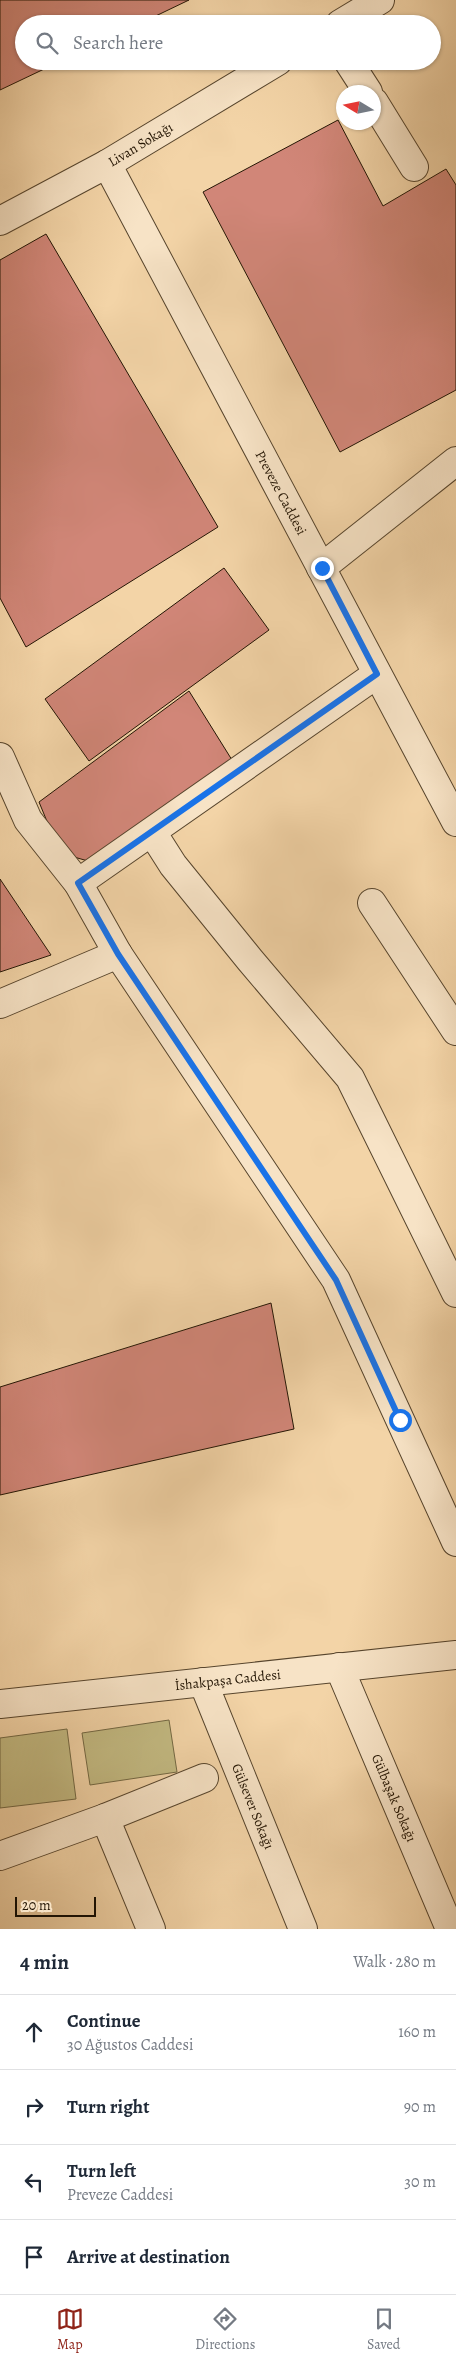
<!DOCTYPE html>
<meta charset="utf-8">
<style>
body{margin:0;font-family:Alegreya,serif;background:#f2f2f3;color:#1f2937}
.compass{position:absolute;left:336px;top:85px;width:45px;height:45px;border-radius:50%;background:#fff;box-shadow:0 1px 4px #0004;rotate:280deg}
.scale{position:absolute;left:15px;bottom:12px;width:81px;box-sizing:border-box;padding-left:5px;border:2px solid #231504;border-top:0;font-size:14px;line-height:18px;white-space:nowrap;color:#231504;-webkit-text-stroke:4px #f7e3c6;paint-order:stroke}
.stop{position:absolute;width:15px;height:15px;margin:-11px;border:4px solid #1a73e8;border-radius:50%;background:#fff}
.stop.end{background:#1a73e8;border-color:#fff;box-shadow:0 1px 5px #0008}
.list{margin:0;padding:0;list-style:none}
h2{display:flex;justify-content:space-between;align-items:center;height:65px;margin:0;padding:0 20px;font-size:21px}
h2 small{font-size:16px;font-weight:400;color:#747a83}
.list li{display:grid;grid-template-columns:32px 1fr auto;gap:15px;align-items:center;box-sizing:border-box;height:75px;padding:0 20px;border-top:1px solid #e0e1e3}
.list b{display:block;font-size:19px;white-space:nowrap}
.list p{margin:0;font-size:16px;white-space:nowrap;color:#747a83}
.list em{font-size:16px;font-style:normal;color:#747a83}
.icon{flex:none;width:28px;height:28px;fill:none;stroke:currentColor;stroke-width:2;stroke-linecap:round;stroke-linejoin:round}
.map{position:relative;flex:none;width:456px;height:1929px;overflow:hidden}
.search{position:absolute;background:#fff;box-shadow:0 1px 4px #0004;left:15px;right:15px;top:15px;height:55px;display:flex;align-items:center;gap:12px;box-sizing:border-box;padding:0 18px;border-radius:28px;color:#747a83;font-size:19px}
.sheet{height:365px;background:#fff}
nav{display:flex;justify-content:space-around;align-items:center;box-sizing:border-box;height:70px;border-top:1px solid #e0e1e3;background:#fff;font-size:14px;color:#747a83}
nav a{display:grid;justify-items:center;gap:2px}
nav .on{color:#8f2418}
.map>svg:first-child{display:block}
.green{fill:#c3ba82;stroke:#736843}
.building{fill:#d18678;stroke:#231504}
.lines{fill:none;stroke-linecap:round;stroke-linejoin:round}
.minor-casing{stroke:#57452d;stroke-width:30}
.minor{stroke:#f7e3c6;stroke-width:28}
.route{stroke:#1a73e8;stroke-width:6}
.labels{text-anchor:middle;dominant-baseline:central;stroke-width:4;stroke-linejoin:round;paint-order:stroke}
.street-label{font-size:14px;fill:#231504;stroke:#f7e3c6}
</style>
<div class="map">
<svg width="456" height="1929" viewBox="0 0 456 1929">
<rect width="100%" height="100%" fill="#f3d4a7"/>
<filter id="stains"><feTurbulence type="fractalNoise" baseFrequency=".004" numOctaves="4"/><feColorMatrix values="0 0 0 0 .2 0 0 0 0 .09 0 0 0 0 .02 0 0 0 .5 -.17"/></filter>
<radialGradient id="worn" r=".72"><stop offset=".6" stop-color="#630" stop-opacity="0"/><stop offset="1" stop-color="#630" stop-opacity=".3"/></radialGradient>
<g class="green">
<polygon points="169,1720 177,1772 90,1785 82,1733"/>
<polygon points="67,1729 76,1799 0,1808 0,1738"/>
</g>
<g class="building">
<polygon points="0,0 189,0 139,24 24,24 24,61 61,61 0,90"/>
<polygon points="338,120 383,206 446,169 456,185 456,390 340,452 203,192"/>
<polygon points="46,234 218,527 26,647 0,598 0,260"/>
<polygon points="224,568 269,630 89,761 45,699"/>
<polygon points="189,691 232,760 88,861 60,853 39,802"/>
<polygon points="0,879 51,955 0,972"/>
<polygon points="271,1303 294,1429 0,1495 0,1387"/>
</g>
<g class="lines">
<defs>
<g id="minor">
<polyline points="340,24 380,0"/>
<polyline points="348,61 368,92"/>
<polyline points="374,102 414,167"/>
<path id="s1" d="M107 164 456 822"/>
<path id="s2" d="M0 221 107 164 278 61"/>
<polyline points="321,568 456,461"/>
<polyline points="0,757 28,820 78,883 118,954 336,1280 456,1542"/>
<polyline points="152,832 173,865 250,960 350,1078 456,1293"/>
<polyline points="78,883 377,674"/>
<polyline points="372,903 456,1031"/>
<polyline points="0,1004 118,954"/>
<path id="s3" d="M339 1667 450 1929"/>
<path id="s4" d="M203 1682 303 1929"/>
<path id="s5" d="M0 1704 456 1655"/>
<polyline points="105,1818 151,1929"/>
<polyline points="0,1856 105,1818 204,1778"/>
</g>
</defs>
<use href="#minor" class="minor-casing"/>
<use href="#minor" class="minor"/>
</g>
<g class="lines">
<polyline class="route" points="322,568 377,674 78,883 118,954 336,1280 400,1420"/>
</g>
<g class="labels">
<g class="street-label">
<text stroke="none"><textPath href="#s2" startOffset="160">Livan Sokağı</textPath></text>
<text stroke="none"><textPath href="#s1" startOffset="372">Preveze Caddesi</textPath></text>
<text stroke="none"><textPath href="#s5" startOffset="229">İshakpaşa Caddesi</textPath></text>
<text stroke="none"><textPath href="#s3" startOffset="142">Gülbaşak Sokağı</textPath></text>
<text stroke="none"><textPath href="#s4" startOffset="134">Gülsever Sokağı</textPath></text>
</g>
</g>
<rect width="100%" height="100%" filter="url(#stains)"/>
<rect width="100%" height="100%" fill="url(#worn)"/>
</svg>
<svg class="compass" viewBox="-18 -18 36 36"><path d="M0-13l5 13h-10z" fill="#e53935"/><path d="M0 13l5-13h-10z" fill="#747a83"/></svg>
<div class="scale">20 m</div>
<div class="stop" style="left:400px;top:1420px"></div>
<div class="stop end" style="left:322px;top:568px"></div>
<div class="search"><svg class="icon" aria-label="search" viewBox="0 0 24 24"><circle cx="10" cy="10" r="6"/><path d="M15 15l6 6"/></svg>Search here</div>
</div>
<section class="sheet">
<h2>4 min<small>Walk · 280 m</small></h2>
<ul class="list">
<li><svg class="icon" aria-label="ahead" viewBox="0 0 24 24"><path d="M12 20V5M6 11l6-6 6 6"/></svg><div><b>Continue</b><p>30 Ağustos Caddesi</p></div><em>160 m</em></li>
<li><svg class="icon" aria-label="right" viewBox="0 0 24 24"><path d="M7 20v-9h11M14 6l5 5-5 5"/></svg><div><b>Turn right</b></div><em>90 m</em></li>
<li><svg class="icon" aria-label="left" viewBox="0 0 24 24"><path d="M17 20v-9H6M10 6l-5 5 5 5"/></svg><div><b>Turn left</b><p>Preveze Caddesi</p></div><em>30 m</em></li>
<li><svg class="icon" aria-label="arrive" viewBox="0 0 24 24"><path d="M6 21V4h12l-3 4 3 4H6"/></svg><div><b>Arrive at destination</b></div></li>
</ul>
</section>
<nav>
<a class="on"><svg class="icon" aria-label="map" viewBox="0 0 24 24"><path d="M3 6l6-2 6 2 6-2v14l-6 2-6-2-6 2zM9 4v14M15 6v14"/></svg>Map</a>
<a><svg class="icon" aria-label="directions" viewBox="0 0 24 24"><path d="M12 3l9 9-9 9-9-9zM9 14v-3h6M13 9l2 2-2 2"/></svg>Directions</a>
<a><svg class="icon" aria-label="saved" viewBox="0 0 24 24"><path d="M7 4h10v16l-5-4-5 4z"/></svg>Saved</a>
</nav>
